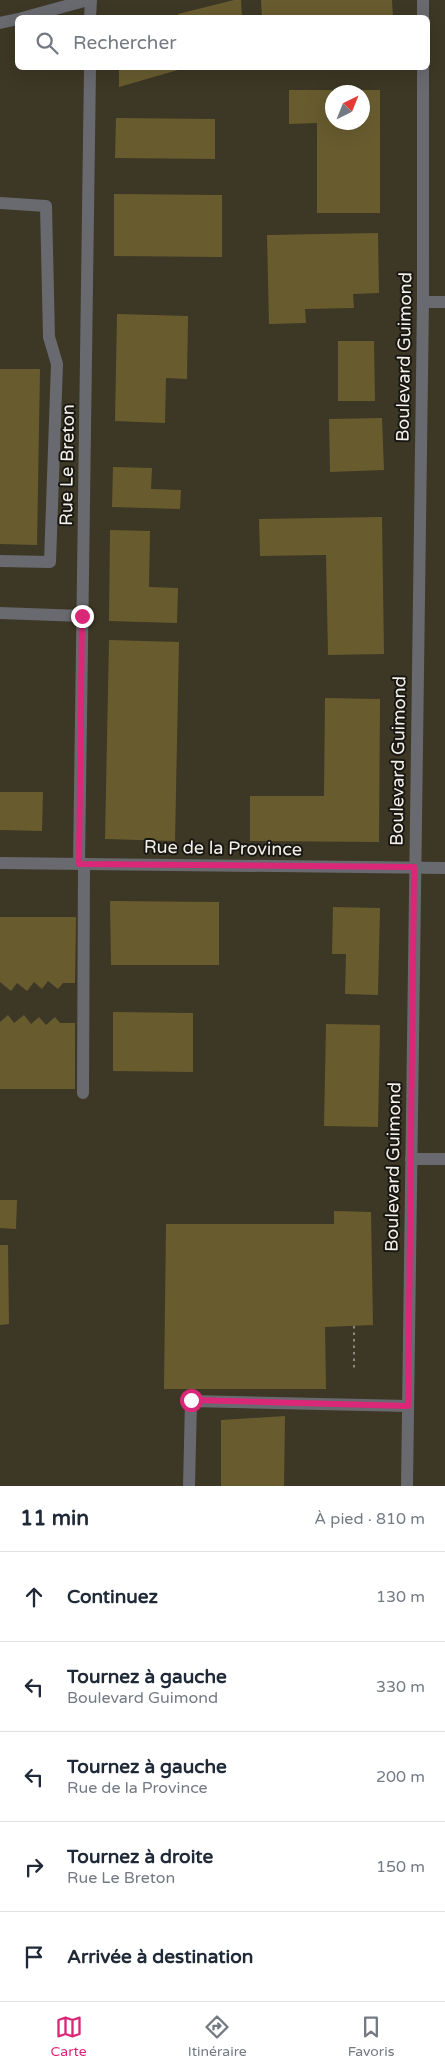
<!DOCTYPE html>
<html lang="fr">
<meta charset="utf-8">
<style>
body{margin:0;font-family:"Varela Round",sans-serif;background:#f6f6f7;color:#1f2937}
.compass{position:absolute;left:325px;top:85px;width:45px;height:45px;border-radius:50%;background:#fff;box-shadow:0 5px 20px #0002;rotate:43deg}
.stop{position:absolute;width:15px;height:15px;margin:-11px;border:4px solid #db2777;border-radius:50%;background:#fff}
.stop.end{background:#db2777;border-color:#fff;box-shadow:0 1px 5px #0008}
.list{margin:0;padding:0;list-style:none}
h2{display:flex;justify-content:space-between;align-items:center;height:65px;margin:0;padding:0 20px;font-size:21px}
h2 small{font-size:16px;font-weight:400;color:#747a83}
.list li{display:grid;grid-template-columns:32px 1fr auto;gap:15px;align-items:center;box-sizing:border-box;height:90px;padding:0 20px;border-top:1px solid #e0e1e3}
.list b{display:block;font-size:19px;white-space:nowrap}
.list p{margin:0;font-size:16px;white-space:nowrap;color:#747a83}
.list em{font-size:16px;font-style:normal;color:#747a83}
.icon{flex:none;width:28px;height:28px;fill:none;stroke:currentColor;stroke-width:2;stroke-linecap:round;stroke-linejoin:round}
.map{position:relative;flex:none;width:445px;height:1486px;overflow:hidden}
.search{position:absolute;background:#fff;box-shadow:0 5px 20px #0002;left:15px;right:15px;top:15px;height:55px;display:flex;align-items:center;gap:12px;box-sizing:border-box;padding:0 18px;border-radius:8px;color:#747a83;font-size:19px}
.sheet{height:515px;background:#fff}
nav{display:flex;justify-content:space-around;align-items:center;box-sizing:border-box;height:70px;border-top:1px solid #e0e1e3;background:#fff;font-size:14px;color:#747a83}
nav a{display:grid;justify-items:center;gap:2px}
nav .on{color:#db2777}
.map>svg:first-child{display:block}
.built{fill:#3d3725;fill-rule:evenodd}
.building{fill:#685c2f}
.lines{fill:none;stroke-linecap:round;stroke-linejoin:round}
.path{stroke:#8c897f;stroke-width:2;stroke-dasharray:2.5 4;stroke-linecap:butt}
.minor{stroke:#686a70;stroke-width:12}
.route{stroke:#db2777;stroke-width:6}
.labels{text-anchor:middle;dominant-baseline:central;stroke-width:4;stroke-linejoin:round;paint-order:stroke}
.street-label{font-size:18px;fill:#f3f1e9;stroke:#191712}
</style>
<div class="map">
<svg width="445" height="1486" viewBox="0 0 445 1486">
<rect width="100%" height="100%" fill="#322f23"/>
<path class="built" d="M0 0H445V1486H0ZM18 18H428V68H18ZM332 92H362V122H332Z"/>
<g class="building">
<polygon points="234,0 241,0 242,18 179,18 178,14"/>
<polygon points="261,0 392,0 393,18 262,18"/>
<polygon points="119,68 177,68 178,70 119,87"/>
<polygon points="289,90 332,90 332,122 362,122 362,90 380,90 380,213 317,213 317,123 289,124"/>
<polygon points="116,118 215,119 215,159 115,158"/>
<polygon points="114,194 222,195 222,257 114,256"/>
<polygon points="378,233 379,293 353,294 354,308 305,309 306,323 269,324 267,235"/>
<polygon points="117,314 188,316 187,379 166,378 165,423 115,421"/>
<polygon points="338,341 374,341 375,401 338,401"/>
<polygon points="0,369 40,369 37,545 0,544"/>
<polygon points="382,418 384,470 330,472 329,419"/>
<polygon points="113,467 152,468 151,489 181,490 180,509 112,507"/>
<polygon points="382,517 384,654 328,655 326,555 260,556 259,519"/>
<polygon points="110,530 150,531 149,587 178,588 177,623 109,621"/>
<polygon points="109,640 179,642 175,841 105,839"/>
<polygon points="325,698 380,699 379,842 250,841 250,796 324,796"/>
<polygon points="0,792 43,792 42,831 0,830"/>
<polygon points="110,901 219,902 219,965 111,965"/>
<polygon points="333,907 380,908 378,995 345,994 346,954 332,954"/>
<polygon points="0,917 76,917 75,983 63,983 58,989 48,981 42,989 34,982 27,991 17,983 11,991 0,982"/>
<polygon points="113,1012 193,1013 193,1072 113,1071"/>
<polygon points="8,1015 14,1023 24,1015 31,1024 39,1017 46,1025 55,1017 60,1023 75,1023 75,1089 0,1089 0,1022"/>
<polygon points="326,1024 380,1025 378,1127 324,1126"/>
<polygon points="0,1200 17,1200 16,1229 0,1228"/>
<polygon points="334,1211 371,1212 373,1325 325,1327 326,1389 164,1389 166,1224 334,1224"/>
<polygon points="0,1245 8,1245 9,1324 0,1325"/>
<polygon points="285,1416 284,1486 221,1486 221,1420"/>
</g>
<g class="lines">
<polyline class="path" points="354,1326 354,1370"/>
<g class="minor">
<polyline points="22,18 88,0"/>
<polyline points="90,18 91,0"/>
<polyline points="423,18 423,0"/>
<polyline points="0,23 18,19"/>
<polyline points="0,203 46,206 49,337 57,364 50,562 0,561"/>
<polyline points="423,302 445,302"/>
<polyline points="0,613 82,616"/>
<polyline points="0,863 445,868"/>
<polyline points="79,864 90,68"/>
<polyline points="83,1093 84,864"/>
<polyline points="411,1159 445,1159"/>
<polyline points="189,1486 191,1401 408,1406"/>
<polyline points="407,1486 423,302 423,68"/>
</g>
</g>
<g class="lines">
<polyline class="route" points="82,616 79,864 414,867 408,1406 191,1400"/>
</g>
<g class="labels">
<g class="street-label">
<text transform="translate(404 357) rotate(-89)">Boulevard Guimond</text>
<text transform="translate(67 465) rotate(-89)">Rue Le Breton</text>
<text transform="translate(398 761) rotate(-89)">Boulevard Guimond</text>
<text transform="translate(223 848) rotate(1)">Rue de la Province</text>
<text transform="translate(393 1167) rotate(-89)">Boulevard Guimond</text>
</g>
</g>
</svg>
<svg class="compass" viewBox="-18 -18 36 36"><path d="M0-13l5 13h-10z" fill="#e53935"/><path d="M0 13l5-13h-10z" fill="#747a83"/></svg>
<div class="stop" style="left:191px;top:1400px"></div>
<div class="stop end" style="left:82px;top:616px"></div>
<div class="search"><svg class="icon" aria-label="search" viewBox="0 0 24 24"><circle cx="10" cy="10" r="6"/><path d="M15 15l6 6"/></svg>Rechercher</div>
</div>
<section class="sheet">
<h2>11 min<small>À pied · 810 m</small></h2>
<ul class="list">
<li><svg class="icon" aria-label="ahead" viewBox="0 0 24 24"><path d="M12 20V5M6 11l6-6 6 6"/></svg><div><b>Continuez</b></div><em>130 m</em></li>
<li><svg class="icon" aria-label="left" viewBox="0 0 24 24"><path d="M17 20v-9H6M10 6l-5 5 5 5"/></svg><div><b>Tournez à gauche</b><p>Boulevard Guimond</p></div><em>330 m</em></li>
<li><svg class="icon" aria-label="left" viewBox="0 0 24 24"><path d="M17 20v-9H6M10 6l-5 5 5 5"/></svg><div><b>Tournez à gauche</b><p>Rue de la Province</p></div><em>200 m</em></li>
<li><svg class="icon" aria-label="right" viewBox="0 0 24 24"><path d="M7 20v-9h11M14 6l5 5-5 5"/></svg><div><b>Tournez à droite</b><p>Rue Le Breton</p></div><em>150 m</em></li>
<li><svg class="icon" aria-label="arrive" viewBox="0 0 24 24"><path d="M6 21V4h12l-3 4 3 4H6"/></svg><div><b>Arrivée à destination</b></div></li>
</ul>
</section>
<nav>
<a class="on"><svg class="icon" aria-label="map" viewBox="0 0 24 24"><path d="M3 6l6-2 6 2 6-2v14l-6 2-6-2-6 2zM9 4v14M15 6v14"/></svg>Carte</a>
<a><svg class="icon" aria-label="directions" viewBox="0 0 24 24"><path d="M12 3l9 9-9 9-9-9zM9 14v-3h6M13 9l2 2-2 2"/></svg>Itinéraire</a>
<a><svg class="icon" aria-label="saved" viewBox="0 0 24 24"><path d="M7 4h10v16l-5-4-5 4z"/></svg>Favoris</a>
</nav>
